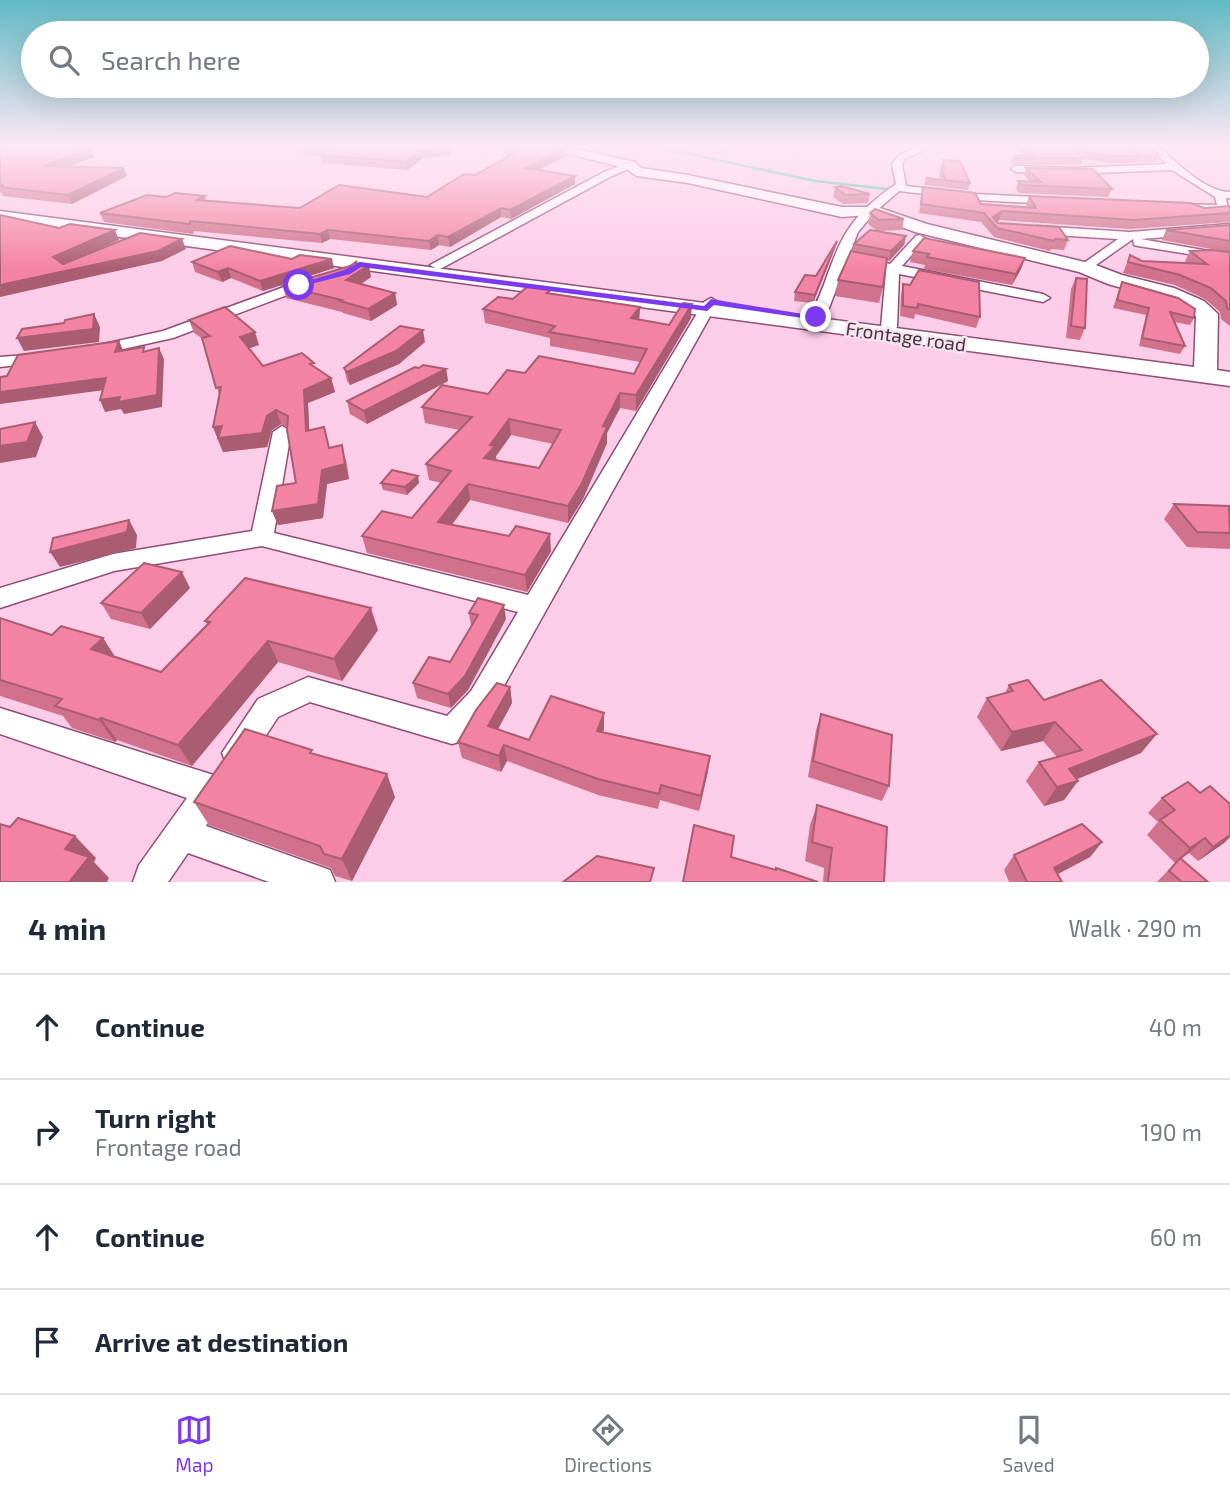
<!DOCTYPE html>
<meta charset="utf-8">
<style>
body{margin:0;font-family:"Exo 2",sans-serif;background:#f2f2f3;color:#1f2937}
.stop{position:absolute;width:21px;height:21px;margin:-16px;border:5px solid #7c3aed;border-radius:50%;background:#fff}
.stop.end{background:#7c3aed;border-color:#fff;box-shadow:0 2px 7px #0008}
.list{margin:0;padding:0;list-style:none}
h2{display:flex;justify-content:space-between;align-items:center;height:91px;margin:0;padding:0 28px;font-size:30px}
h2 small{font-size:23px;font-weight:400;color:#747a83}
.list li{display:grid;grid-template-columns:46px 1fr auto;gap:21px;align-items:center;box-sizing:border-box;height:105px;padding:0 28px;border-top:2px solid #e0e1e3}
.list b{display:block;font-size:26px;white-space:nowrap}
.list p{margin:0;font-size:23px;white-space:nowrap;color:#747a83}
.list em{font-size:23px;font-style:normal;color:#747a83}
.icon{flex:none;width:38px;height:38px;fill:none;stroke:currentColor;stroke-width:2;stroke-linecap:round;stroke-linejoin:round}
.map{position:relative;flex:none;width:1230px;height:882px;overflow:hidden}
.search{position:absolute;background:#fff;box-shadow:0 7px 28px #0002;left:21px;right:21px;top:21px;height:77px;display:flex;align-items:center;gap:18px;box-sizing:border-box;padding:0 24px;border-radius:38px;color:#747a83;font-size:26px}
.sheet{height:511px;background:#fff}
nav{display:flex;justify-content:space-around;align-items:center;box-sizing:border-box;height:98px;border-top:2px solid #e0e1e3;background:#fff;font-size:19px;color:#747a83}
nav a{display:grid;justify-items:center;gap:4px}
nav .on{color:#7c3aed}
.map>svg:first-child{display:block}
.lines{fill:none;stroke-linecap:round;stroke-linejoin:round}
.stream{stroke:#36c38e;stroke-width:2.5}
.street-casing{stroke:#904d76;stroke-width:3}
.secondary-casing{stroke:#904d76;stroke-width:3}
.path{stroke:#a98299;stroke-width:2;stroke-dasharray:1 2.5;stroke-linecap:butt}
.street{fill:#fff;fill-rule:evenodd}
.secondary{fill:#fff;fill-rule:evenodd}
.wall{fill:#d1718b;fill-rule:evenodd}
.shaded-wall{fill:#aa5c71}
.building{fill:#f383a2;stroke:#aa5c71;stroke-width:2;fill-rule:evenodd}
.route{fill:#7c3aed}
.labels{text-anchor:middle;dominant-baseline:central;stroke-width:5;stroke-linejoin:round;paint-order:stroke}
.far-street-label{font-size:19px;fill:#4d2f41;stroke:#f5e5ee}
</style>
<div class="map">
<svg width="1230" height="882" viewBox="0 0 1230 882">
<rect width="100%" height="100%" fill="#fccde8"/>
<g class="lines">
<polyline class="stream" points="650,146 816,181 895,190"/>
<defs>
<g id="street">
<path d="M920 146H933L905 159 902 164 906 186 976 194 1052 198 1057 201 1052 204 976 200 899 191 875 212 858 232 829 308 821 320H811L809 317C825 291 830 259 846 233 858 213 877 197 896 184L892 164 899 155Z"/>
<path d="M1150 146H1159C1176 163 1206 192 1230 192V198H1226L1228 210 1172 209 1170 207 1176 204 1217 205 1215 197 1172 170 1073 174 1016 172 1011 169 1016 166 1073 168 1166 164Z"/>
<polygon points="630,162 633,163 633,167 612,176 442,268 437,269 430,265 604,172"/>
<polygon points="1230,224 1230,232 1141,239 1220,253 1220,259 1138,246 1134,245 1133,239 1086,272 1081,271 1081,265 1118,239 1037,234 1031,230 1037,226 1130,232"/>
<polygon points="920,235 926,239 902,266 1043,294 1050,298 1043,302 899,274 897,327 894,330 884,330 881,327 886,271 855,265 853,262 860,258 890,264 916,236"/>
<polygon points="306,279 313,283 311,286 173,338 96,355 88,350 90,347 163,331"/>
<polygon points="711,298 718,302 491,709 462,741 452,744 310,702 278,717 248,763 237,767 226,763 222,753 258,699 308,677 447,716 471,691 518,612 262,546 114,571 0,608 0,588 113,554 252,531 273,432 282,426 291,432 274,533 528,595 704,302"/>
<polygon points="38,354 46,359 44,362 0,367 0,357"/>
<polygon points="0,708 223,778 228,789 206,826 330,870 335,882 269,882 188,853 168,882 133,882 139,865 187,798 0,734"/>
</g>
<polygon id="secondary" points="537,146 563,146 635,162 641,168 688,175 842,207 877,207 927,224 1093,264 1122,275 1174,288 1204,301 1218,314 1217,370 1230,372 1230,386 0,221 0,211 1194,367 1196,316 1175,303 1108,284 1079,272 915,232 869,215 842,217 688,183 637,176 625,168"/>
</defs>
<use href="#street" class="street-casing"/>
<use href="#secondary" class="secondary-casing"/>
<polyline class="path" points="661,146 708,157 733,146"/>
<use href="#street" class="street"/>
<use href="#secondary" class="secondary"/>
</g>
<g class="wall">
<polygon points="0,146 91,151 94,157 68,167 127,176 72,204 3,196 2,193 0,193"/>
<polygon points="465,146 558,146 565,148 566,156 538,170 575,184 511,219 501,217 450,247 439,245 431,250 330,239 322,243 194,231 193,234 104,222 100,213 166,197 205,196 206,200 300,208 427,197 475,175 507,157 506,152 515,147 503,149"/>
<polygon points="1015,146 1154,146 1158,155 1155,162 1142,162 1137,160 1136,163 1110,163 1083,159 1081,165 1014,164 1011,162 1014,155 1024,156"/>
<polygon points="302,148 451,155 423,158 407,170 322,163 320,156 304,156"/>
<polygon points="943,160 970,183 968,190 924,185 926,178 941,179 939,176"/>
<polygon points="1026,168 1112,189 1108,197 1019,193 1016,189 1018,181 1030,182 1024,175"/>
<polygon points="835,187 870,194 868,203 843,204 833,197"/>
<polygon points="923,187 981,204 1027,207 1026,205 1029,196 1204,208 1230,206 1230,222 1130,229 999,220 997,222 1068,240 1064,250 1051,249 1050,251 994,237 981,222 919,213"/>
<polygon points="870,213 904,219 902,230 879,231 906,236 904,245 889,261 887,261 883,287 879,303 835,296 838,280 852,252 854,244 876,230 868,224"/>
<polygon points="1230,225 1230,326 1221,319 1220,312 1205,299 1175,285 1123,273 1130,255 1142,261 1187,263 1185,261 1190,251 1222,251 1162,240 1166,230"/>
<polygon points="835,248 813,303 794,301 795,292 816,276"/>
<polygon points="913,251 1025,258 1021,269 1012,285 924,269 925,265 910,262"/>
<polygon points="192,262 334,268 263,291 231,278 222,282 195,272"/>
<polygon points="358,263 371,277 361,284 395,293 397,305 371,321 343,313 342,312 286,298 283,286"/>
<polygon points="1076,278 1085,328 1080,340 1066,338 1071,289"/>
<polygon points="1122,282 1194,318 1190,325 1174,322 1185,346 1180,354 1139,346 1146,315 1113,308"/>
<polygon points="903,284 980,317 976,328 915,314 914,319 900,316 901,294"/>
<path d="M552 294 640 307 639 320 669 325 691 318 636 411 620 408 607 433V443L583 499 568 523 470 500 452 525 551 551 527 592 367 553 362 536 412 518 441 483 429 480 426 464 459 430 425 423 422 407 488 394 525 373 634 374 640 362 550 346V338L485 323 483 309 513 299ZM511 435 553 444 539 468 496 460V456Z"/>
<polygon points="189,320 259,345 249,348 263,366 315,367 331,378 335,392 308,403 309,431 329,448 346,459 349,479 327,484 323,518 278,525 272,511 296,483 287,427 281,424 272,430 267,447 223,452 213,427 219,395 203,339 194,333"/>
<polygon points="425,342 399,364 350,385 347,381 344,368"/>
<polygon points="419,368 446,369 448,381 367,424 350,414 347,401"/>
<polygon points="381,483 419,483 407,495 383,490"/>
<polygon points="1174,504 1230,533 1230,549 1187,547 1164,519"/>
<polygon points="190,588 150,629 111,619 101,603"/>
<polygon points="469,613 506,619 468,690 451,708 417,698 413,683 450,662 471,626"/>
<polygon points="0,618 52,635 103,638 115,657 161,672 207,624 205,621 378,630 342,681 278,662 192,766 117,740 115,742 72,728 63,716 0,696"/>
<polygon points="1009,685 1044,700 1141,753 1077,779 1078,781 1064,800 1044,806 1026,781 1039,762 1057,757 1043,741 1001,751 977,717 987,698 1005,693"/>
<polygon points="510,687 512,703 498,729 529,740 604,713 604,729 603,732 708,771 699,811 660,800 658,809 598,795 507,761 501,772 462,758 458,742"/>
<polygon points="821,714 889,786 882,801 808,777 816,730"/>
<polygon points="314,754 395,797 352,881 335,876 331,868 209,825 194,802"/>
<polygon points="1200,793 1230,804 1230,837 1224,843 1198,861 1189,853 1181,859 1208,882 1157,882 1175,863 1147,835 1158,822 1148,813 1162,798"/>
<polygon points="817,805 884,882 823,882 824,868 805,861 810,825"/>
<polygon points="1102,842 1090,857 1057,874 1062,882 1009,882 1004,870 1014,855"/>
</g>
<g class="shaded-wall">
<polygon points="80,146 102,146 91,151 94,157 47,174 44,166"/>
<polygon points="503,146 522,146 503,149"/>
<polygon points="450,147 451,155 423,158 407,170 405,162 422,151"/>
<polygon points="565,148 566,156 527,176 526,168"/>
<polygon points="124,168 127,176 72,204 68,195"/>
<polygon points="575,176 575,184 511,219 510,210"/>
<polygon points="501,208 501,217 450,247 448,237"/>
<polygon points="1002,211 999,220 994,224 993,217"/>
<polygon points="115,230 119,240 58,267 53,257"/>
<polygon points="328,230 330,239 322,243 320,234"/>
<polygon points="438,235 439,245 431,250 429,241"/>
<polygon points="906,236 904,245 889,261 891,251"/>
<polygon points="182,239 186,249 162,261 0,297 0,285"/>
<polygon points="837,241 835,248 813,303 815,295"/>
<polygon points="1025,258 1021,269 1012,285 1016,274"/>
<polygon points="332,259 334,268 263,291 260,281"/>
<polygon points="357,261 360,271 369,265 371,277 349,292 346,280 355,263"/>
<polygon points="228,268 231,278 222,282 218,272"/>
<polygon points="395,293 397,305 371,321 368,309"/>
<polygon points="692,304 691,318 636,411 636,395"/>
<polygon points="640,307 639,321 631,318"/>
<polygon points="94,314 100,327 99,342 24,351 17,338"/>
<polygon points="423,330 425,342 399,364 350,385 347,372"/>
<polygon points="255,332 259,345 245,350 240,337"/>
<polygon points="119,341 124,352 115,352"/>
<polygon points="159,348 164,359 162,407 124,414 121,409 105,412 100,400"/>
<polygon points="446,369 448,381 367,424 364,411"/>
<polygon points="106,378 112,389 0,404 0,392"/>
<polygon points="331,378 335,392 308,403 310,445 306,431 304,390"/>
<polygon points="620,393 620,408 607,433 607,443 583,499 568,523 568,506 603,426"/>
<polygon points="276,410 281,424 272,430 267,447 223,452 213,427 267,416"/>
<polygon points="509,419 511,435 496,456 497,462 484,458 490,445"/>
<polygon points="35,422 43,437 36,457 0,463 0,446"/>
<polygon points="342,445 349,479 327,484 323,518 278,525 272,511 322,470"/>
<polygon points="418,476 419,483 407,495 405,487"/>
<polygon points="468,484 470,500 441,539 438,522"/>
<polygon points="129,520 137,535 136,548 60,567 50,552"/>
<polygon points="550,534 551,551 527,592 525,575"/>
<polygon points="182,572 190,588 150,629 141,613"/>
<polygon points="504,605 506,619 468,690 451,708 448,694"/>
<polygon points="371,608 378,630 342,681 334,659"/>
<polygon points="103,638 117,660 91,649"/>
<polygon points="268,641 278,662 192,766 178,745"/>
<polygon points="510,687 512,703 491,742 488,726"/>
<polygon points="604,713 604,729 597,747 597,731"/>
<polygon points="101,718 117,740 115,742 99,720"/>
<polygon points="1055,722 1043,741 1001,751 1012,732"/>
<polygon points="1157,734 1141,753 1060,786 1078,781 1064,800 1044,806 1069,769"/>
<polygon points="504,745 507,761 501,772 499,756"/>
<polygon points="710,756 708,771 699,811 701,796"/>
<polygon points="387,774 395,797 352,881 342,859"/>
<polygon points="1230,835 1230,837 1224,843 1198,861 1213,847"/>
<polygon points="75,836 96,858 94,862 109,878 107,882 69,882 65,849"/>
<polygon points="1205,838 1189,853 1176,862 1190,848"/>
<polygon points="1102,842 1090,857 1043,882 1054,868"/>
</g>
<g class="building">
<polygon points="0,146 80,146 76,148 91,149 44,166 124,168 68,195 0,187 4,185 0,185"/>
<polygon points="305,146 449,146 450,147 422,151 405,162 320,155 332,150 302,148"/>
<polygon points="517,146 558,146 565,148 526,168 575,176 510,210 501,208 448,237 438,235 429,241 328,230 320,234 190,221 190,224 100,213 147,195 166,197 175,193 205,196 197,200 300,208 339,185 427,197 464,174 475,175 515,153 506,152"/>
<polygon points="1024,146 1154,146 1158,155 1145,156 1134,152 1139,156 1113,156 1078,152 1083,158 1016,158 1014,155 1034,156"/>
<polygon points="943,160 960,161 970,183 926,178 945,180 941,168 944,169"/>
<polygon points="1026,168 1093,169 1112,189 1021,185 1018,181 1041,182"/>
<polygon points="841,186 870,194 845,195 835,187"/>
<polygon points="923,187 975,193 981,204 1036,208 1029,196 1191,203 1204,208 1230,206 1230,213 1134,220 1002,211 993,217 998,223 1059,227 1068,240 1055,239 1054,241 997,228 984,213 921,204"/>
<polygon points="875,209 904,219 879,220 870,213"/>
<polygon points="0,215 59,228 70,224 115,230 53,257 63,264 140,233 182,239 158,251 0,285"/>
<polygon points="1230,225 1230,241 1166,230"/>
<polygon points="870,230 906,236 891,251 854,244"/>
<polygon points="924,238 1025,258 1016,274 927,257 929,254 913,251"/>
<polygon points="837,241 815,295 795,292 805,275 816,276"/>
<polygon points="230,246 292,259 300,255 332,259 260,281 228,268 218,272 192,262"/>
<polygon points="1212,250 1230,252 1230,310 1227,308 1226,301 1211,288 1180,275 1128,262 1130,255 1142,261 1207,264 1190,251"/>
<polygon points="851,251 887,258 883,287 838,280"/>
<polygon points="357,261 355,263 369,265 346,280 395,293 368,309 340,301 342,300 283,286 350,266"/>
<polygon points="919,270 979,282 980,317 918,304 917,308 903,306 903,284 910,285"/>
<polygon points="1076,278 1087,279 1085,328 1071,326"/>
<polygon points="1122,282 1178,298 1195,309 1194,318 1170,312 1185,346 1142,338 1149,308 1117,300"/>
<path d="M529 285 552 289 547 293 640 307 631 318 669 325 683 303 692 304 636 395 620 393 603 426 607 427 582 483 568 506 468 484 438 522 509 536 516 526 550 534 525 575 362 536 382 511 412 518 451 471 426 464 472 417 422 407 442 385 488 394 507 370 525 373 539 356 634 374 647 349 549 332 555 326 483 309 498 297 513 299ZM509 419 561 430 539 468 484 458 495 446 490 445Z"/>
<polygon points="225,307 255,332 240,337 263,366 302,353 314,363 310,364 331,378 304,390 306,431 324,427 329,448 342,445 345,464 322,470 318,504 272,511 277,486 296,483 287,430 288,416 276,410 267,416 262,433 218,438 222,426 213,427 221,387 216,388 202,338 210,336 189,320"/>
<polygon points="94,314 93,329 17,338 22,329 64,323 65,320"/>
<polygon points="400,326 423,330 396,351 347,372 344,368"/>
<polygon points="119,341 115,352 144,347 143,352 159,348 157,395 118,402 120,397 100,400 106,378 0,392 0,377 7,376 18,355"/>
<polygon points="423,365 446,369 364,411 347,401 415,367 419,368"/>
<polygon points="35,422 27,442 0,446 0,429"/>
<polygon points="392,470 418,476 405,487 381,483"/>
<polygon points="1174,504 1229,506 1230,533 1197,532"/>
<polygon points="129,520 127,532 50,552 53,538"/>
<polygon points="144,563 182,572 141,613 101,603"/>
<polygon points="245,578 371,608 334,659 268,641 178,745 101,718 99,720 55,706 62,699 0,680 0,618 52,635 61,626 103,638 91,649 161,672 210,622 205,621"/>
<polygon points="478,598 504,605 465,676 448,694 413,683 429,657 450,662 478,615 469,613"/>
<polygon points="1028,680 1044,700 1101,680 1157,734 1069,769 1078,781 1057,787 1039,762 1082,750 1055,722 1012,732 987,698 1013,691 1009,685"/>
<polygon points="497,683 510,687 488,726 529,740 551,696 604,713 597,731 710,756 701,796 661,785 659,794 598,779 504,745 499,756 458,742 476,710"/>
<polygon points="821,714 892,735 889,786 813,761"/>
<polygon points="245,729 312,750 310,753 387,774 342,859 324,854 320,846 194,802"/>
<polygon points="1188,782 1200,793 1210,786 1230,804 1230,835 1213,847 1205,838 1190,848 1160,820 1175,810 1162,798"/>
<polygon points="817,805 887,827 884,882 828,882 832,848 812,842"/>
<polygon points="18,818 75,836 65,849 89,857 69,882 0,882 0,824 10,827"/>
<polygon points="1082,824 1102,842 1054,868 1062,882 1027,882 1014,855"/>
<polygon points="694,825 734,836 731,857 776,870 776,868 818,882 683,882"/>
<polygon points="597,856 654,868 650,882 563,882"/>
<polygon points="1180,858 1208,882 1182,882 1169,871"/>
</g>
<linearGradient id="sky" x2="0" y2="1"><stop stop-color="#61bac4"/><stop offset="0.54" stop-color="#fee8f5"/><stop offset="1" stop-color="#fee8f5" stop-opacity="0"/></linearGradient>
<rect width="1230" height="270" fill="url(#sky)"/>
<polygon class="route" points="360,262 704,306 711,299 821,317 816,320 714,305 707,311 361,267 350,274 299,287 295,285 344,270"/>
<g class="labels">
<g class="far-street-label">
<text transform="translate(906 336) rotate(8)">Frontage road</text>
</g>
</g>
</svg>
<div class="stop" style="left:299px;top:285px"></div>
<div class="stop end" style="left:816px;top:317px"></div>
<div class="search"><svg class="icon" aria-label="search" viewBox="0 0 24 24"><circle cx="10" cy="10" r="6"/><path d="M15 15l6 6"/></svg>Search here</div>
</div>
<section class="sheet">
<h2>4 min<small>Walk · 290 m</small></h2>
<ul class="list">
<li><svg class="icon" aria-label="ahead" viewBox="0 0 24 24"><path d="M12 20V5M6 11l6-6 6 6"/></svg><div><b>Continue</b></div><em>40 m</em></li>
<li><svg class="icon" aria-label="right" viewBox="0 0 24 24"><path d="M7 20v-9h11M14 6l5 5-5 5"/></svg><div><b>Turn right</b><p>Frontage road</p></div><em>190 m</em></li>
<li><svg class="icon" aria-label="ahead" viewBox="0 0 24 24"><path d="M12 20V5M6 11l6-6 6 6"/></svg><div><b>Continue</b></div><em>60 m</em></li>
<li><svg class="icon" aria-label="arrive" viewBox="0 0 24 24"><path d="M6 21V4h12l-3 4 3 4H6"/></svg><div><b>Arrive at destination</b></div></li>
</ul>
</section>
<nav>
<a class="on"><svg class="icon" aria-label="map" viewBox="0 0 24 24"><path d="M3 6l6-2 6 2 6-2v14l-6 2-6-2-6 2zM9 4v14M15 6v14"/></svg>Map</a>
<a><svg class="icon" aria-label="directions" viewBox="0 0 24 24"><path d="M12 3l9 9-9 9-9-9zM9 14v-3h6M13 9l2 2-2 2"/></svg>Directions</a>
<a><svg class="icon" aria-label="saved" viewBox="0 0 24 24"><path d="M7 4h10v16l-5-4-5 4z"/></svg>Saved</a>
</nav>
